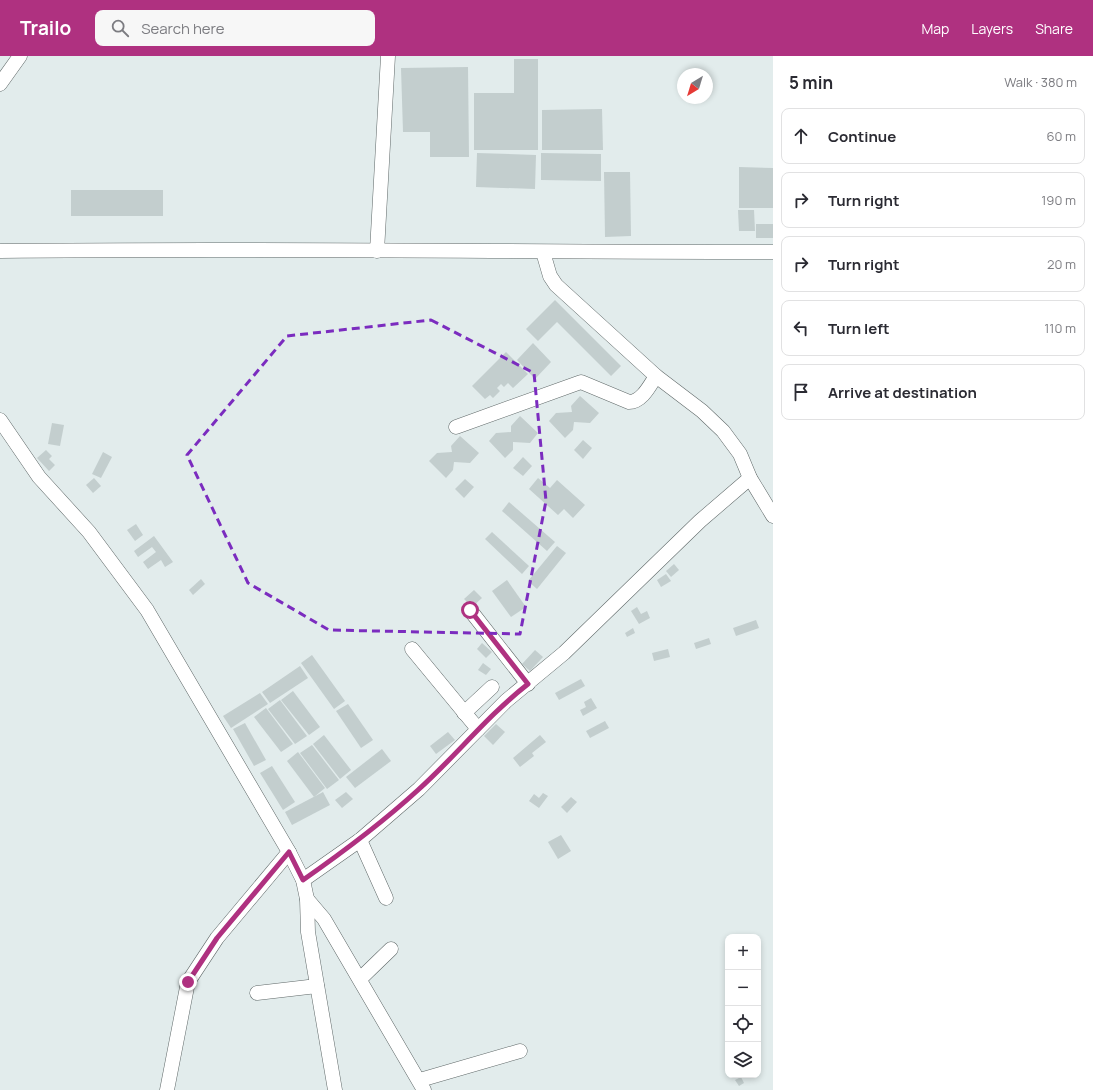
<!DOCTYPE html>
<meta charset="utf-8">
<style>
body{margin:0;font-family:Manrope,sans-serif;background:#f7f7f7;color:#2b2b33}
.controls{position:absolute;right:12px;bottom:12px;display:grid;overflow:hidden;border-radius:8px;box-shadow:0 2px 6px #0003}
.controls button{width:36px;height:36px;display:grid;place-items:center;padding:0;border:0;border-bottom:1px solid #e1e1e2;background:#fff;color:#2b2b33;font:20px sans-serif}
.compass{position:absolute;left:677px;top:12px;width:36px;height:36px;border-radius:50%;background:#fff;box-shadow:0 2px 6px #0003;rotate:218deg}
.stop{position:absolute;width:12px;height:12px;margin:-9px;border:3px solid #af3180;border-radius:50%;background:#fff}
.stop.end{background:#af3180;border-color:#fff;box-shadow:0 1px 4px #0008}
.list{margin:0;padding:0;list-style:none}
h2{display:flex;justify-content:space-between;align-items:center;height:52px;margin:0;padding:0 16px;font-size:17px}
h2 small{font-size:13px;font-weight:400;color:#7c7c81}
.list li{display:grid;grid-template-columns:26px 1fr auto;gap:12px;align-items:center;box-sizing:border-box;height:56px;margin:0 8px 8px;padding:0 8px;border:1px solid #e1e1e2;border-radius:8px}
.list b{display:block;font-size:15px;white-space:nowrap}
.list em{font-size:13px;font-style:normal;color:#7c7c81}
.icon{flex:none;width:22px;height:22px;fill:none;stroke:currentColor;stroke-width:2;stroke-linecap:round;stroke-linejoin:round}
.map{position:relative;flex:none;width:773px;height:1034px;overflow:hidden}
header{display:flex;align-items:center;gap:24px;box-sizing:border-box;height:56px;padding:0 20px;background:#af3180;color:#fff}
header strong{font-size:19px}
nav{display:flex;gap:22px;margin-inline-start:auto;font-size:14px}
.search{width:280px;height:36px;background:#f7f7f7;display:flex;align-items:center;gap:10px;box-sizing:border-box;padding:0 14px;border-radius:8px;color:#7c7c81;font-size:15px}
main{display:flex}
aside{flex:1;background:#fff}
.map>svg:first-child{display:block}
.building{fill:#c3cece}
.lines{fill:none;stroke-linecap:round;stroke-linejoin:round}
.minor-casing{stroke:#5f6868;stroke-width:15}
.minor{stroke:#fff;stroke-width:14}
.route{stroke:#af3180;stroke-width:5}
.marked{fill:none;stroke:#7b2cbf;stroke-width:3;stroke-dasharray:8 5;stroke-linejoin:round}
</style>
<header>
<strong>Trailo</strong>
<div class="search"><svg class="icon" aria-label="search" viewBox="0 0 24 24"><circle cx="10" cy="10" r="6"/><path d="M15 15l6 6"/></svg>Search here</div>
<nav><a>Map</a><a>Layers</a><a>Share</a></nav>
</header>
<main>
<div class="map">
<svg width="773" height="1034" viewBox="0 0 773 1034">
<rect width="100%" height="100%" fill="#e2ecec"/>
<g class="building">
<polygon points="514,3 538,3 538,94 474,94 474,37 514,37"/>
<polygon points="468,11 469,101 430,101 430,76 403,76 401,12"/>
<polygon points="602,53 603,94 542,94 542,54"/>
<polygon points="477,97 536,99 535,133 476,131"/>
<polygon points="541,97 601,98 601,125 541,124"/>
<polygon points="739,111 773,112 773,152 739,152"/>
<polygon points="604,116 630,116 631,180 605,181"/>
<rect x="71" y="134" width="92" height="26"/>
<polygon points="738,154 754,154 755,175 739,175"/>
<rect x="756" y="168" width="17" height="14"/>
<polygon points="555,244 621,310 611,320 557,266 538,285 526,273"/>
<polygon points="533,287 551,306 535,323 517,304"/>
<polygon points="506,296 528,318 513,332 508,327 504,331 501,328 497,332 500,335 493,342 490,339 485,343 472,330"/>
<polygon points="580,340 599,357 590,367 574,366 573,374 565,382 549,365 556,357 572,356 571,350"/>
<polygon points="520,360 538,377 530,387 513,386 513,394 505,402 489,385 496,377 511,376 511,370"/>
<polygon points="52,367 64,369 60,390 48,388"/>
<polygon points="460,380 479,397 470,407 454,406 453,414 446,422 429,405 437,397 452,396 451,390"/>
<polygon points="583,384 592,392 583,403 574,394"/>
<polygon points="46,394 52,400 49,403 55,409 49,415 37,402"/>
<polygon points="103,396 112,401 101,422 92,418"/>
<polygon points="523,401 532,410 523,420 513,412"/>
<polygon points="94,422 101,430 93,437 86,429"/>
<polygon points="538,422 550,432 557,424 585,449 573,462 564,453 558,459 529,433"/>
<polygon points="465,423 474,431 464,442 455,433"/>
<polygon points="509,446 555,486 547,495 502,455"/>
<polygon points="136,468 143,479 135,485 127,474"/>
<polygon points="492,476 529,510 522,518 485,483"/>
<polygon points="154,480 173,506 165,511 161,504 148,513 143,506 156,496 152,491 138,501 134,495"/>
<polygon points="557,490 566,497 537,533 528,525"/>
<polygon points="674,508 679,514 671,521 666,515"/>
<polygon points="666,518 671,525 661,531 657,524"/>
<polygon points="201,523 205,528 193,539 189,534"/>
<polygon points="507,524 526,551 511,561 492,535"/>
<polygon points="474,534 482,542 472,551 464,543"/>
<polygon points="637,551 641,558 647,555 650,562 639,568 631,555"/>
<polygon points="756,564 759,572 736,580 733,572"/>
<polygon points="633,572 635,577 627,581 625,577"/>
<polygon points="709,582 711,588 696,593 694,587"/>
<polygon points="482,587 492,596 486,602 477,593"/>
<polygon points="668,593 670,601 654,605 652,597"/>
<polygon points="535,594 543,601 530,615 522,608"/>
<polygon points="312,599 345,645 334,653 301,607"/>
<polygon points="483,607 491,613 486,619 478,614"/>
<polygon points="300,610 308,622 270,647 262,636"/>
<polygon points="581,623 585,630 559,644 555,637"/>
<polygon points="293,635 320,671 309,679 281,644"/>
<polygon points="260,637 268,648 231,672 223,660"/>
<polygon points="591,642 597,652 583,660 580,654 586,651 584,646"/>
<polygon points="280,644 307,680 295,688 268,653"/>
<polygon points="348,648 373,684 361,692 336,655"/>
<polygon points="266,652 293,688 281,696 254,661"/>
<polygon points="605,665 609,672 590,682 586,675"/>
<polygon points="245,667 266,704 254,710 233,673"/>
<polygon points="496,668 505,676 493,689 484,680"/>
<polygon points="448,676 455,684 436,698 430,690"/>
<polygon points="324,679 351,714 340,723 313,688"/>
<polygon points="540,679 546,686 532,697 534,700 520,711 513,702"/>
<polygon points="312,689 339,724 327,733 300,697"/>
<polygon points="382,693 391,705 355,732 346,721"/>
<polygon points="298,696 325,732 314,741 287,705"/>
<polygon points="272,710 295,746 283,754 260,717"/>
<polygon points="323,736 330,749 292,769 285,756"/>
<polygon points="346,736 353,743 342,752 335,744"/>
<polygon points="543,737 548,740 539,752 529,745 534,738 539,742"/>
<polygon points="571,741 577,746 567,757 561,751"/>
<polygon points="561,779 571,795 558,803 548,786"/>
<polygon points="741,1021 744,1027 739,1030 735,1024"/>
</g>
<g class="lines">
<defs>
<g id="minor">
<polyline points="0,28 20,0"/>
<path d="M0 195C258 192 515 196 773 196"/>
<polyline points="377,195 388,0"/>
<polyline points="543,196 550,220 556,229 656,320 702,355 723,375 740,398 750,422 773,460"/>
<polyline points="0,364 39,421 89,476 147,554 289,796 303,824 307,843 308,876 335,1034"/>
<path d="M456 371 581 326 629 346C642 346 650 329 656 320"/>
<polyline points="470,554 528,628"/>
<polyline points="412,593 478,673"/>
<polyline points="464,657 492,631"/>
<polyline points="360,784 386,842"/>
<polyline points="303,824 360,784 419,733 506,645 564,597 700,465 750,422"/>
<polyline points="307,843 324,863 424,1034"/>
<polyline points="360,923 391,893"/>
<polyline points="257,937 317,930"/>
<polyline points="420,1024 520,995"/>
<polyline points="167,1034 188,926 217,882 289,796"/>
</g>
</defs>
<use href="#minor" class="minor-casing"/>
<use href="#minor" class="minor"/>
</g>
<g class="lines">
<path class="route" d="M188 926 217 882 289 796 303 824C343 796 382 767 418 734 456 700 487 660 528 628L470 554"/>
</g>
<path class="marked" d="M431 264 534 317 546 445 520 578 329 574 248 527 187 399 287 280Z"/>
</svg>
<div class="controls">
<button>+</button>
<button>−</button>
<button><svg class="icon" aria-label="locate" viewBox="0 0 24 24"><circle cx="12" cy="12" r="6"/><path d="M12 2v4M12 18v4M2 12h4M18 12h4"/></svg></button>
<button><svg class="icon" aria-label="layers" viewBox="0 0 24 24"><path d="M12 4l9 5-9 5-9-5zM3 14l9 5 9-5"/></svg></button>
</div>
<svg class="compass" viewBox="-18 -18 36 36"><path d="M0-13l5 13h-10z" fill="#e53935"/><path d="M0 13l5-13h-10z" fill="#7c7c81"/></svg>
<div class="stop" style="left:470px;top:554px"></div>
<div class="stop end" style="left:188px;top:926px"></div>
</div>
<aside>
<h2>5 min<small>Walk · 380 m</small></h2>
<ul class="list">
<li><svg class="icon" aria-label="ahead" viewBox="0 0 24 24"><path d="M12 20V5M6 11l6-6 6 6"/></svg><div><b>Continue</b></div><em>60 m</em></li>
<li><svg class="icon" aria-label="right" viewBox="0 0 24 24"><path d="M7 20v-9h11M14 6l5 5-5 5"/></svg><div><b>Turn right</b></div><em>190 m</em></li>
<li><svg class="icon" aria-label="right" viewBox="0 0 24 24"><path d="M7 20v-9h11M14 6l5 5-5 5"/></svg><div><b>Turn right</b></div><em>20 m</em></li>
<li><svg class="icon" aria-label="left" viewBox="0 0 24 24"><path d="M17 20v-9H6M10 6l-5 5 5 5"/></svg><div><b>Turn left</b></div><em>110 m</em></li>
<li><svg class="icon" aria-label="arrive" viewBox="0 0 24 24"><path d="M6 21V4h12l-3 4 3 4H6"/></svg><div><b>Arrive at destination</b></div></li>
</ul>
</aside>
</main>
